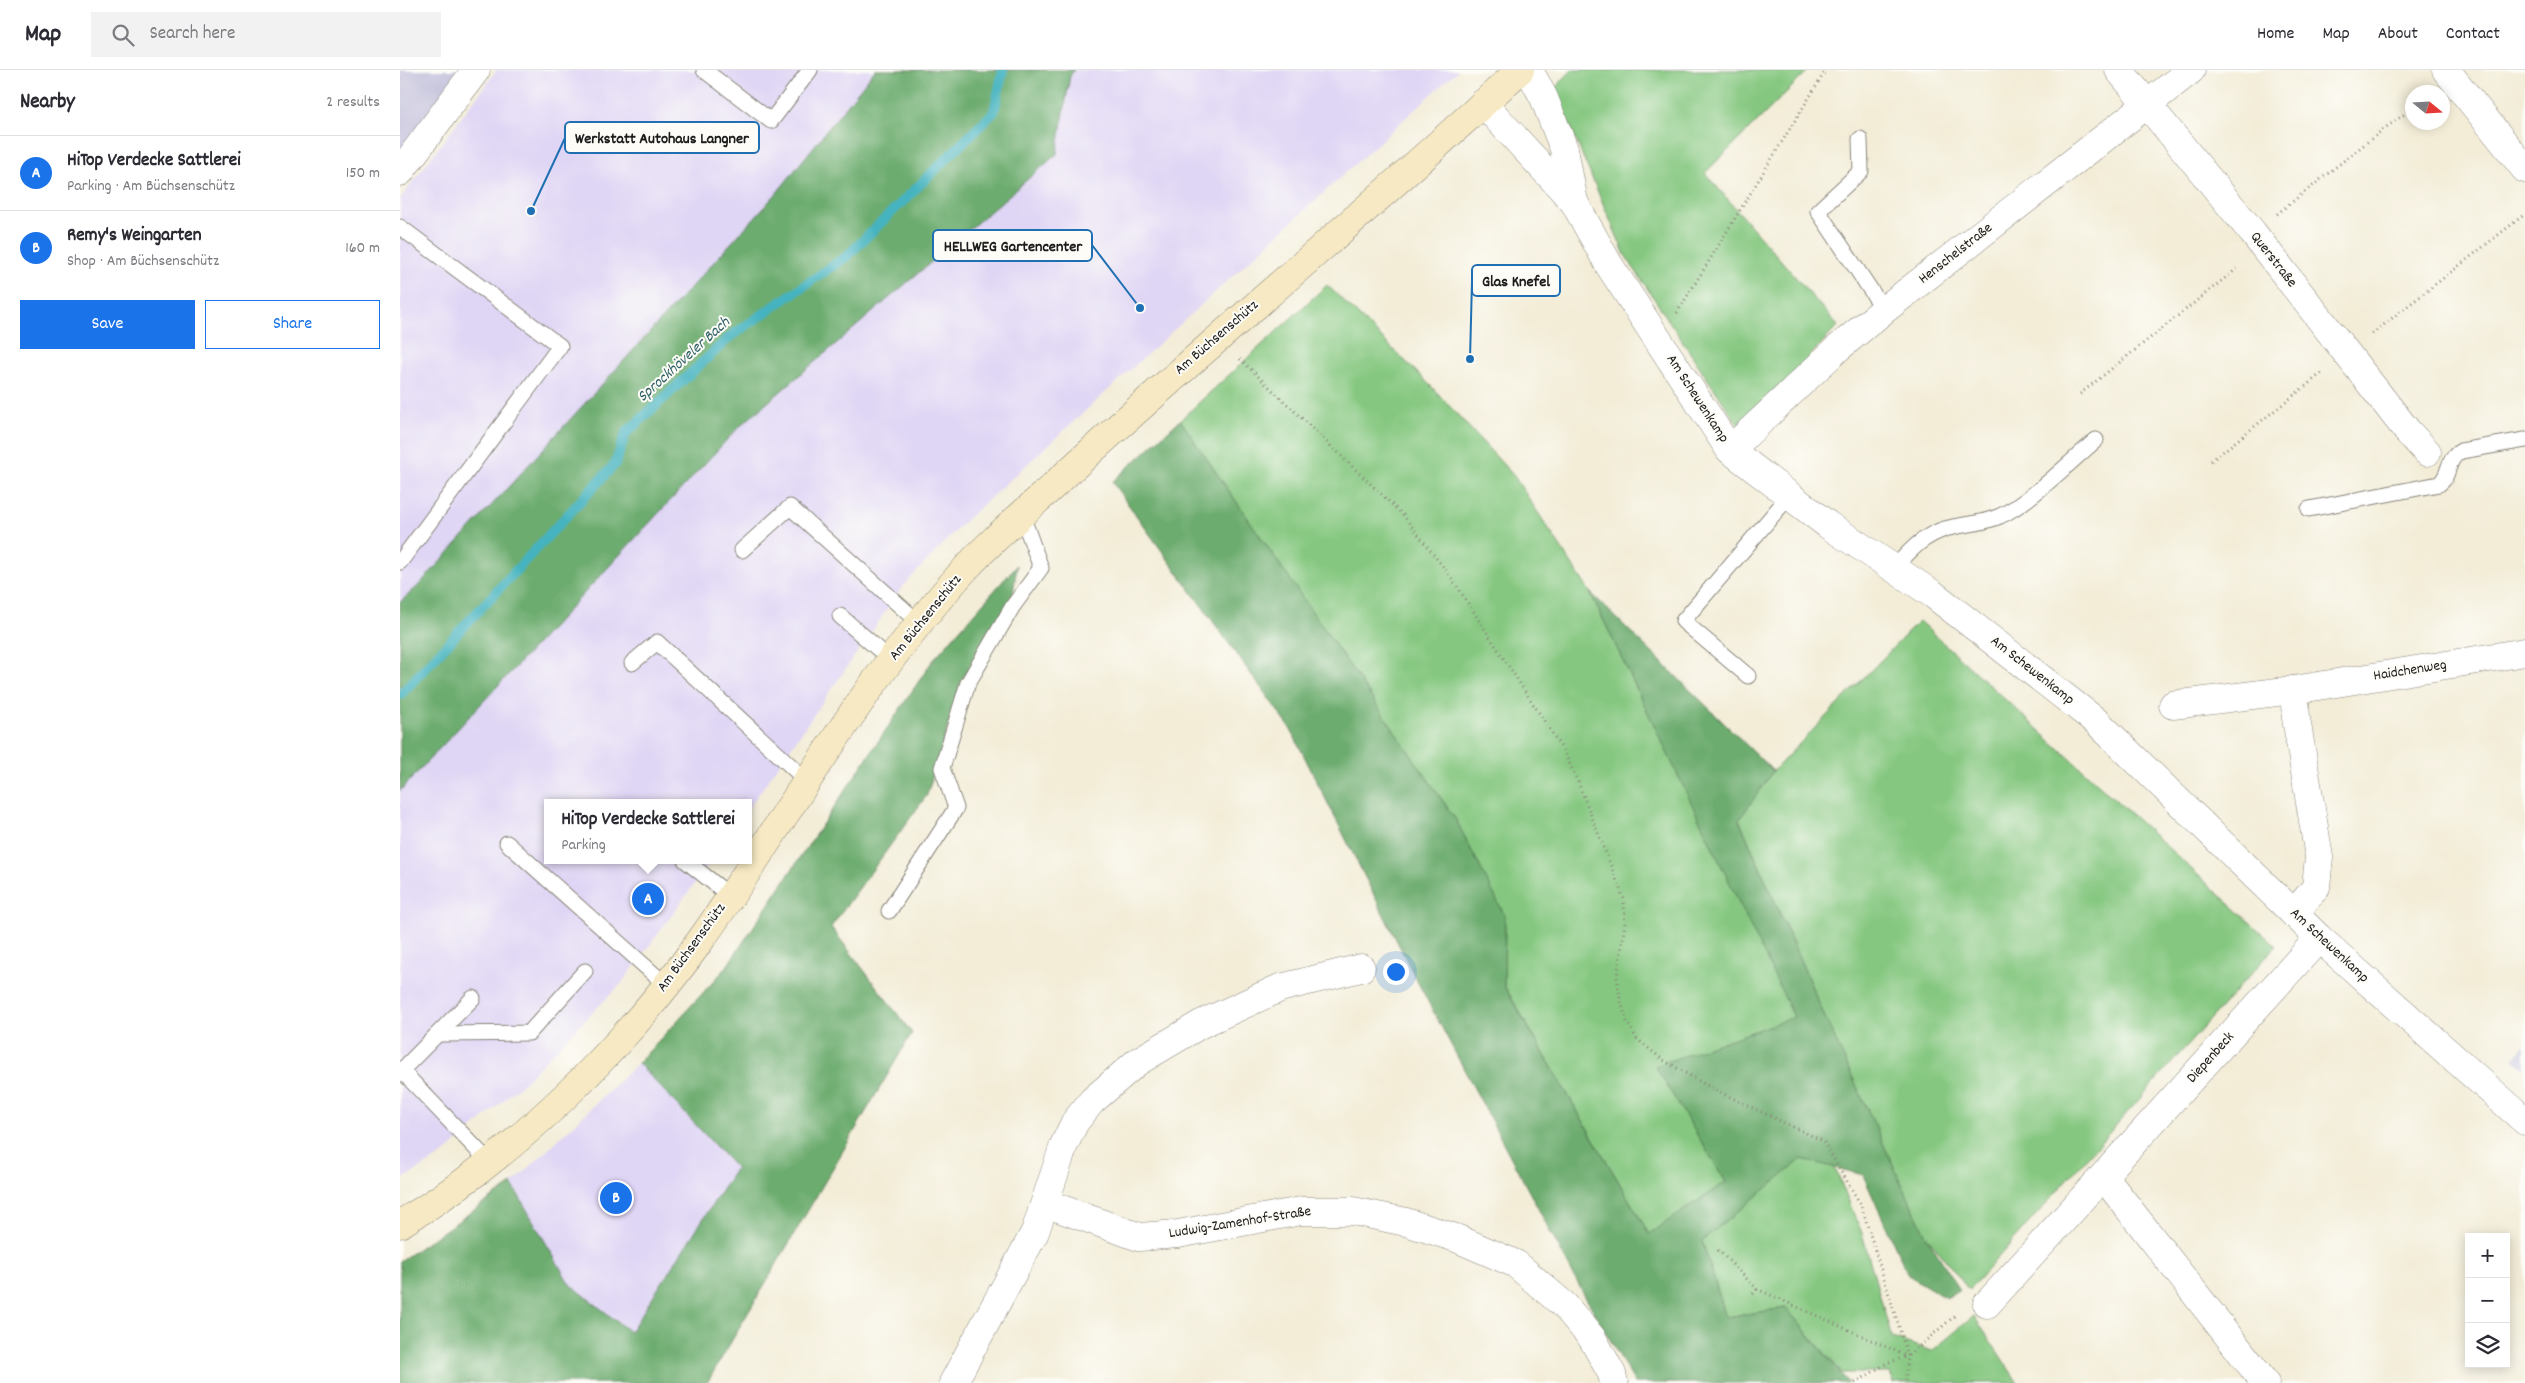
<!DOCTYPE html>
<meta charset="utf-8">
<style>
body{margin:0;font-family:Dekko,sans-serif;background:#f2f2f3;color:#2b2b33}
.controls{position:absolute;right:15px;bottom:15px;display:grid;overflow:hidden;border-radius:0px;box-shadow:0 2px 12px #0003}
.controls button{width:45px;height:45px;display:grid;place-items:center;padding:0;border:0;border-bottom:1px solid #e1e1e2;background:#fff;color:#2b2b33;font:25px sans-serif}
.compass{position:absolute;left:2005px;top:15px;width:45px;height:45px;border-radius:50%;background:#fff;box-shadow:0 2px 12px #0003;rotate:108deg}
.you{position:absolute;left:995px;top:901px;width:18px;height:18px;margin:-12px;border:4px solid #fff;border-radius:50%;background:#1a73e8;box-shadow:0 0 0 8px #1a73e833}
.badge{display:grid;place-items:center;width:32px;height:32px;border-radius:50%;background:#1a73e8;color:#fff;font-size:16px;font-weight:700}
.pin{position:absolute;translate:-50% -50%;border:2px solid #fff;box-shadow:0 1px 5px #0006}
.popup{position:absolute;left:144px;top:729px;width:208px;height:65px;box-sizing:border-box;display:grid;place-content:center;border-radius:0px;background:#fff;filter:drop-shadow(0 1px 4px #0005);font-size:16px;white-space:nowrap;color:#7c7c81}
.popup b{font-size:19px;color:#2b2b33}
.popup::after{content:'';position:absolute;left:50%;top:100%;margin-left:-10px;border:10px solid transparent;border-top-color:#fff}
.list{margin:0;padding:0;list-style:none}
h2{display:flex;justify-content:space-between;align-items:center;height:65px;margin:0;padding:0 20px;font-size:21px}
h2 small{font-size:16px;font-weight:400;color:#7c7c81}
.list li{display:grid;grid-template-columns:32px 1fr auto;gap:15px;align-items:center;box-sizing:border-box;height:75px;padding:0 20px;border-top:1px solid #e1e1e2}
.list b{display:block;font-size:19px;white-space:nowrap}
.list p{margin:0;font-size:16px;white-space:nowrap;color:#7c7c81}
.list em{font-size:16px;font-style:normal;color:#7c7c81}
.actions{display:flex;gap:10px;padding:15px 20px}
.actions a{flex:1;padding:11px 0;border:1px solid #1a73e8;border-radius:0px;text-align:center;font-size:18px;color:#1a73e8}
.actions .main{background:#1a73e8;color:#fff}
.icon{flex:none;width:28px;height:28px;fill:none;stroke:currentColor;stroke-width:2;stroke-linecap:round;stroke-linejoin:round}
.map{position:relative;flex:none;width:2125px;height:1313px;overflow:hidden}
header{display:flex;align-items:center;gap:30px;box-sizing:border-box;height:70px;padding:0 25px;background:#fff;border-bottom:1px solid #e1e1e2}
header strong{font-size:24px}
nav{display:flex;gap:28px;margin-inline-start:auto;font-size:18px}
.search{width:350px;height:45px;background:#f2f2f3;display:flex;align-items:center;gap:12px;box-sizing:border-box;padding:0 18px;border-radius:0px;color:#7c7c81;font-size:19px}
main{display:flex}
aside{flex:1;background:#fff}
.map>svg:first-child{display:block}
.built{fill:#dfd5f5}
.industrial{fill:#c3c1db}
.green{fill:#85c780;stroke:#50724e}
.forest{fill:#6cac6e;stroke:#446445}
.lines{fill:none;stroke-linecap:round;stroke-linejoin:round}
.stream{stroke:#45b3c0;stroke-width:10}
.lane-casing{stroke:#88847a;stroke-width:17}
.street-casing{stroke:#88847a;stroke-width:29}
.secondary-casing{stroke:#88847a;stroke-width:29}
.path{stroke:#88847a;stroke-width:3;stroke-dasharray:1 4;stroke-linecap:butt}
.lane{stroke:#fff;stroke-width:15}
.street{stroke:#fff;stroke-width:28}
.secondary{stroke:#f6e9c3;stroke-width:28}
.labels{text-anchor:middle;dominant-baseline:central;stroke-width:4;stroke-linejoin:round;paint-order:stroke}
.street-label{font-size:15px;fill:#1c1c1c;stroke:#fdfcf7}
.water-label{font-size:16px;font-style:italic;fill:#2e6066;stroke:#fdfcf7}
.leader{fill:none;stroke:#1f6fb2;stroke-width:2}
.callout-dot{fill:#1f6fb2;stroke:#fdfcf7;stroke-width:2}
.callout{fill:#fdfcf7;stroke:#1f6fb2;stroke-width:2}
.callout-label{font-size:16px;text-anchor:middle;font-weight:bold;fill:#1c1c1c}
</style>
<header>
<strong>Map</strong>
<div class="search"><svg class="icon" aria-label="search" viewBox="0 0 24 24"><circle cx="10" cy="10" r="6"/><path d="M15 15l6 6"/></svg>Search here</div>
<nav><a>Home</a><a>Map</a><a>About</a><a>Contact</a></nav>
</header>
<main>
<aside>
<h2>Nearby<small>2 results</small></h2>
<ul class="list">
<li><span class="badge">A</span><div><b>HiTop Verdecke Sattlerei</b><p>Parking · Am Büchsenschütz</p></div><em>150 m</em></li>
<li><span class="badge">B</span><div><b>Remy's Weingarten</b><p>Shop · Am Büchsenschütz</p></div><em>160 m</em></li>
</ul>
<div class="actions"><a class="main">Save</a><a>Share</a></div>
</aside>
<div class="map">
<svg width="2125" height="1313" viewBox="0 0 2125 1313">
<rect width="100%" height="100%" fill="#fdfcf7"/>
<filter id="ink" filterUnits="userSpaceOnUse"><feTurbulence type="fractalNoise" baseFrequency=".02" numOctaves="2"/><feDisplacementMap in="SourceGraphic" scale="10" xChannelSelector="R" yChannelSelector="G"/><feConvolveMatrix kernelMatrix="1 2 1 2 8 2 1 2 1" color-interpolation-filters="sRGB"/></filter>
<filter id="wash" filterUnits="userSpaceOnUse"><feTurbulence type="fractalNoise" baseFrequency=".0096" numOctaves="4" result="noise"/><feDisplacementMap in="SourceGraphic" scale="20" xChannelSelector="R" yChannelSelector="G"/><feGaussianBlur stdDeviation="1.12" result="paint"/><feColorMatrix in="noise" values="0 0 0 0 0 0 0 0 0 0 0 0 0 0 0 0 0 1.4 0 .05"/><feComposite in="paint" operator="in"/></filter>
<g filter="url(#wash)">
<rect width="100%" height="100%" fill="#f3edd8"/>
<g class="built">
<polygon points="97,0 475,0 375,125 17,517 0,532 0,129"/>
<polygon points="674,0 1058,0 565,451 504,515 348,739 348,733 148,733 148,790 312,790 222,913 123,1013 44,1084 0,1111 0,721 338,358 657,84 670,6"/>
<polygon points="238,993 336,1098 230,1262 169,1213 112,1114"/>
</g>
<g class="industrial">
<polygon points="0,0 61,0 0,83"/>
<polygon points="2125,975 2125,999 2113,989"/>
</g>
<g class="green">
<polygon points="1172,0 1409,0 1305,103 1438,256 1341,359 1225,185 1154,19"/>
<polygon points="927,215 1030,315 1114,406 1190,522 1395,947 1255,996 1326,1112 1249,1164 1104,915 1105,846 1056,750 780,350"/>
<polygon points="1519,551 1876,876 1569,1220 1525,1164 1427,952 1339,749 1373,701"/>
<polygon points="1401,1089 1434,1096 1462,1163 1492,1268 1532,1281 1574,1246 1618,1313 1494,1313 1490,1303 1442,1303 1386,1238 1326,1247 1302,1171"/>
</g>
<g class="forest">
<polygon points="475,0 674,0 670,6 657,84 338,358 0,721 0,532 17,517 375,125"/>
<polygon points="780,350 1056,750 1105,846 1104,916 1249,1164 1326,1112 1255,996 1394,947 1190,522 1373,701 1339,750 1427,952 1525,1164 1560,1220 1546,1228 1508,1205 1463,1105 1402,1089 1302,1171 1326,1247 1386,1238 1449,1313 1235,1313 1183,1223 1016,909 890,658 712,412"/>
<polygon points="617,495 613,524 562,610 527,725 431,857 512,963 307,1313 0,1313 0,1191 112,1114 169,1213 230,1262 336,1098 238,993 325,899 533,590"/>
</g>
<g class="lines">
<polyline class="stream" points="0,625 215,394 226,363 331,266 447,186 594,42 603,0"/>
</g>
</g>
<g filter="url(#ink)">
<g class="lines">
<defs>
<g id="lane">
<polyline points="304,0 371,51 410,0"/>
<polyline points="1460,69 1461,101 1418,141 1484,240"/>
<polyline points="0,157 160,276 0,492"/>
<path d="M1909 439 2039 414C2051 406 2045 390 2061 381L2125 370"/>
<polyline points="342,480 390,437 519,553"/>
<path d="M1494 498C1509 482 1522 466 1545 459 1563 454 1583 454 1600 446 1628 434 1671 391 1696 370"/>
<polyline points="440,546 491,590"/>
<polyline points="232,593 257,572 407,711"/>
<polyline points="1348,606 1283,551 1389,426"/>
<polyline points="107,773 266,915"/>
<polyline points="285,790 330,826"/>
<polyline points="489,841 556,738 542,698 568,613 613,536 641,498 622,445"/>
<polyline points="38,964 129,963 185,901"/>
<polyline points="0,999 88,1091"/>
<polyline points="2,1000 73,928"/>
</g>
<g id="street">
<polyline points="1129,0 1144,28 1164,79 1174,132"/>
<polyline points="1719,0 1853,163 2008,362 2027,382"/>
<polyline points="2046,0 2125,99"/>
<polyline points="1083,33 1174,132 1209,195 1330,380 1428,455 1534,525 1697,652 1919,868 2125,1051"/>
<polyline points="0,102 76,0"/>
<polyline points="1330,380 1437,279 1484,240 1791,0"/>
<polyline points="1773,635 1894,620"/>
<polyline points="1894,844 1916,817 1919,787 1896,648 1894,620 2125,582"/>
<polyline points="1704,1107 1865,1313"/>
<polyline points="645,1133 739,1167 778,1164 901,1141 953,1141 1006,1152 1056,1168 1116,1194 1165,1236 1192,1268 1212,1304 1214,1313"/>
<polyline points="1587,1234 1919,868"/>
<polyline points="553,1313 635,1162 664,1075 675,1052 692,1031 737,992 801,954 880,918 961,898"/>
</g>
<path id="secondary" d="M0 1154C113 1087 224 978 300 871 389 746 464 608 569 495 595 467 625 442 652 417 708 365 765 315 822 265 922 178 1022 90 1120 0"/>
</defs>
<use href="#lane" class="lane-casing"/>
<use href="#street" class="street-casing"/>
<use href="#secondary" class="secondary-casing"/>
<g class="path">
<polyline points="1877,144 1985,58 2012,39"/>
<polyline points="1277,243 1426,0"/>
<polyline points="1972,264 2125,144"/>
<polyline points="840,289 1003,445 1051,507 1163,680 1178,712 1224,829 1225,854 1217,907 1220,928 1227,952 1237,969 1263,990 1315,1020 1423,1071 1461,1135 1508,1286 1505,1313"/>
<polyline points="1680,324 1839,197"/>
<polyline points="1811,391 1922,303"/>
<polyline points="1318,1180 1357,1219 1507,1286"/>
<polyline points="1353,1224 1357,1219"/>
<polyline points="1455,1313 1487,1293 1508,1286 1557,1244"/>
</g>
<use href="#lane" class="lane"/>
<use href="#street" class="street"/>
<use href="#secondary" class="secondary"/>
</g>
</g>
<g class="labels">
<g class="street-label">
<text transform="translate(1556 184) rotate(-38)">Henschelstraße</text>
<text transform="translate(1873 190) rotate(52)">Querstraße</text>
<text transform="translate(817 268) rotate(-41)">Am Büchsenschütz</text>
<text transform="translate(1297 329) rotate(57)">Am Schewenkamp</text>
<text transform="translate(526 548) rotate(-51)">Am Büchsenschütz</text>
<text transform="translate(1632 601) rotate(38)">Am Schewenkamp</text>
<text transform="translate(2010 601) rotate(-9)">Haidchenweg</text>
<text transform="translate(1929 876) rotate(43)">Am Schewenkamp</text>
<text transform="translate(292 878) rotate(-54)">Am Büchsenschütz</text>
<text transform="translate(1811 988) rotate(-48)">Diepenbeck</text>
<text transform="translate(840 1153) rotate(-9)">Ludwig-Zamenhof-Straße</text>
</g>
<g class="water-label">
<text transform="translate(284 290) rotate(-42)">Sprockhöveler Bach</text>
</g>
</g>
<path class="leader" d="M131 141L165 68M740 238L692 175M1070 289L1072 211"/>
<g class="callout-dot">
<circle cx="131" cy="141" r="5"/>
<circle cx="740" cy="238" r="5"/>
<circle cx="1070" cy="289" r="5"/>
</g>
<g class="callout">
<rect x="165" y="52" width="194" height="31" rx="5"/>
<rect x="533" y="160" width="159" height="31" rx="5"/>
<rect x="1072" y="195" width="88" height="31" rx="5"/>
</g>
<g class="callout-label">
<text x="262" y="73">Werkstatt Autohaus Langner</text>
<text x="613" y="181">HELLWEG Gartencenter</text>
<text x="1116" y="216">Glas Knefel</text>
</g>
</svg>
<div class="controls">
<button>+</button>
<button>−</button>
<button><svg class="icon" aria-label="layers" viewBox="0 0 24 24"><path d="M12 4l9 5-9 5-9-5zM3 14l9 5 9-5"/></svg></button>
</div>
<svg class="compass" viewBox="-18 -18 36 36"><path d="M0-13l5 13h-10z" fill="#e53935"/><path d="M0 13l5-13h-10z" fill="#7c7c81"/></svg>
<div class="you"></div>
<div class="pin badge" style="left:248px;top:829px">A</div>
<div class="popup"><b>HiTop Verdecke Sattlerei</b>Parking</div>
<div class="pin badge" style="left:216px;top:1128px">B</div>
</div>
</main>
